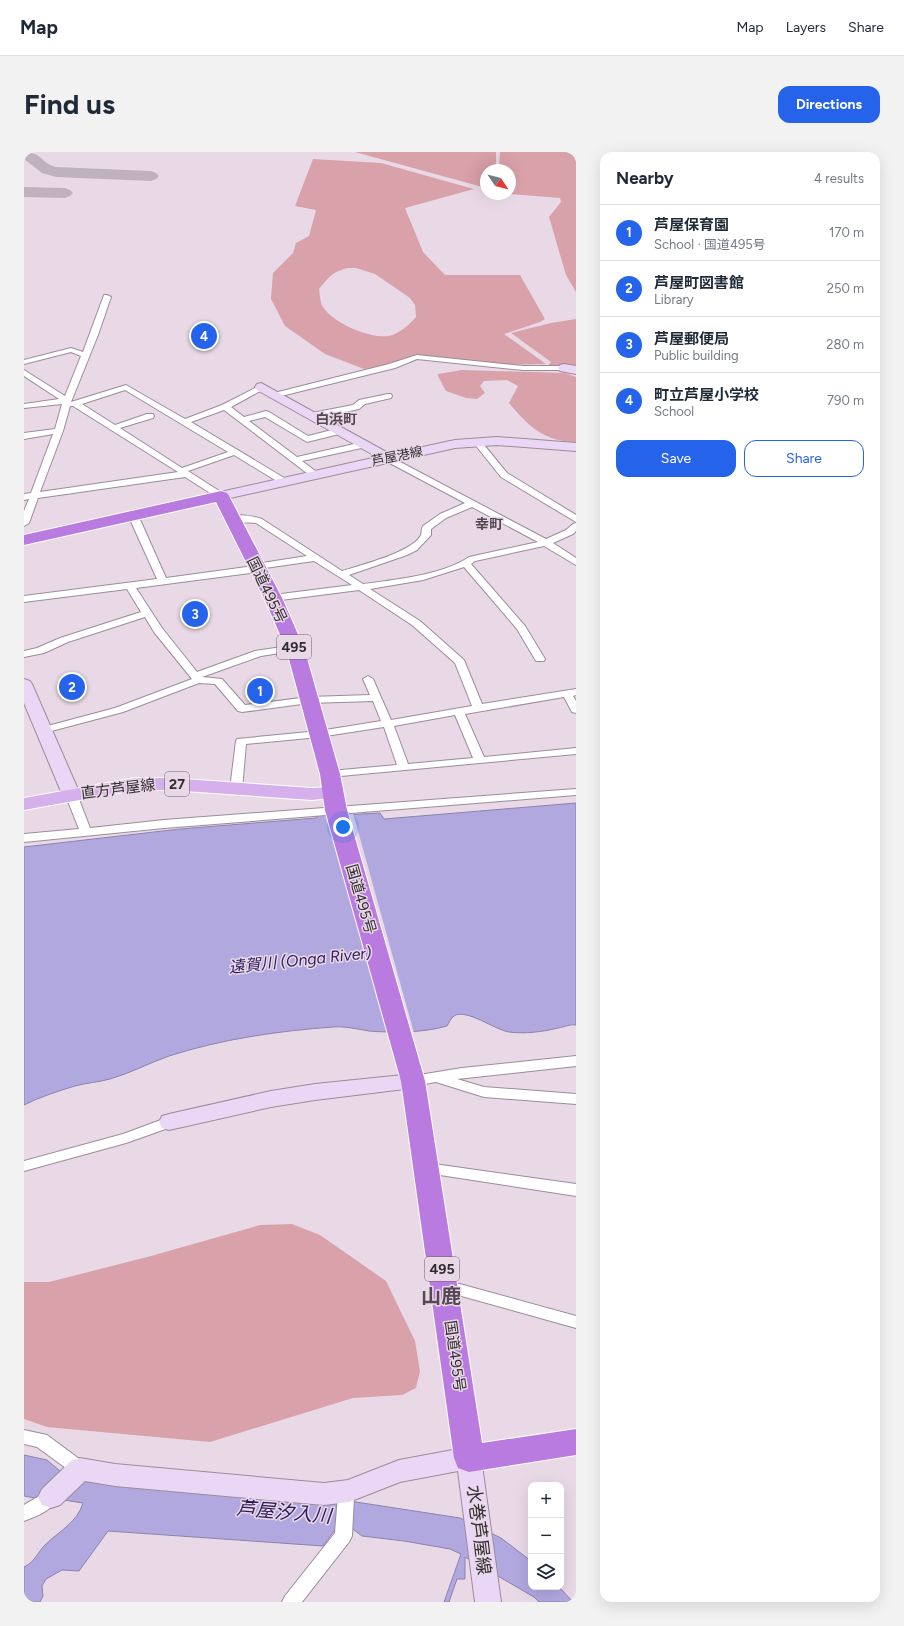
<!DOCTYPE html>
<meta charset="utf-8">
<style>
body{margin:0;font-family:Figtree,"Noto Sans JP",sans-serif;background:#f2f2f3;color:#1f2937}
.controls{position:absolute;right:12px;bottom:12px;display:grid;overflow:hidden;border-radius:8px;box-shadow:0 4px 16px #0002}
.controls button{width:36px;height:36px;display:grid;place-items:center;padding:0;border:0;border-bottom:1px solid #e0e1e3;background:#fff;color:#1f2937;font:20px sans-serif}
.compass{position:absolute;left:456px;top:12px;width:36px;height:36px;border-radius:50%;background:#fff;box-shadow:0 4px 16px #0002;rotate:125deg}
.you{position:absolute;left:319px;top:675px;width:14px;height:14px;margin:-10px;border:3px solid #fff;border-radius:50%;background:#1a73e8;box-shadow:0 0 0 6px #1a73e833}
.badge{display:grid;place-items:center;width:26px;height:26px;border-radius:50%;background:#2563eb;color:#fff;font-size:13px;font-weight:700}
.pin{position:absolute;translate:-50% -50%;border:2px solid #fff;box-shadow:0 1px 4px #0006}
.list{margin:0;padding:0;list-style:none}
h2{display:flex;justify-content:space-between;align-items:center;height:52px;margin:0;padding:0 16px;font-size:17px}
h2 small{font-size:13px;font-weight:400;color:#747a83}
.list li{display:grid;grid-template-columns:26px 1fr auto;gap:12px;align-items:center;box-sizing:border-box;height:56px;padding:0 16px;border-top:1px solid #e0e1e3}
.list b{display:block;font-size:15px;white-space:nowrap}
.list p{margin:0;font-size:13px;white-space:nowrap;color:#747a83}
.list em{font-size:13px;font-style:normal;color:#747a83}
.actions{display:flex;gap:8px;padding:12px 16px}
.actions a{flex:1;padding:9px 0;border:1px solid #2563eb;border-radius:12px;text-align:center;font-size:14px;color:#2563eb}
.actions .main{background:#2563eb;color:#fff}
.icon{flex:none;width:22px;height:22px;fill:none;stroke:currentColor;stroke-width:2;stroke-linecap:round;stroke-linejoin:round}
.map{position:relative;flex:none;width:552px;height:1450px;overflow:hidden;border-radius:12px}
header{display:flex;align-items:center;gap:24px;box-sizing:border-box;height:56px;padding:0 20px;background:#fff;border-bottom:1px solid #e0e1e3}
header strong{font-size:19px}
nav{display:flex;gap:22px;margin-inline-start:auto;font-size:14px}
.intro{display:flex;align-items:center;justify-content:space-between;box-sizing:border-box;height:96px;padding:0 24px}
h1{margin:0;font-size:28px}
.button{padding:10px 18px;border-radius:12px;background:#2563eb;color:#fff;font-size:14px;font-weight:700}
main{display:flex;gap:24px;padding:0 24px}
aside{flex:1;background:#fff;border-radius:12px;box-shadow:0 4px 16px #0002}
.map>svg:first-child{display:block}
.green{fill:#d9a1a9;fill-rule:evenodd}
.water{fill:#b1a8e0;stroke:#8b83ac}
.pier{fill:#e9d9e7}
.lines{fill:none;stroke-linecap:round;stroke-linejoin:round}
.taxiway{fill:#bfb2be;fill-rule:evenodd}
.street-casing{stroke:#9b8c99;stroke-width:2}
.secondary-casing{stroke:#9b8c99;stroke-width:2}
.primary-casing{stroke:#fff;stroke-width:2}
.highway-casing{stroke:#fff;stroke-width:2}
.street{fill:#fff;fill-rule:evenodd}
.secondary{fill:#ead7f6;fill-rule:evenodd}
.primary{fill:#d6b0ec;fill-rule:evenodd}
.highway{fill:#ba7be0;fill-rule:evenodd}
.labels{text-anchor:middle;dominant-baseline:central;stroke-width:3;stroke-linejoin:round;paint-order:stroke}
.far-street-label{font-size:13px;fill:#322c31;stroke:#e9d9e7}
.far-quarter-label{font-size:14px;font-weight:bold;fill:#554854;stroke:#e9d9e7}
.shield{fill:#e9d9e7;stroke:#696068;stroke-width:1}
.shield-label{font-size:14px;font-weight:bold;fill:#322c31}
.street-label{font-size:15px;fill:#322c31;stroke:#e9d9e7}
.water-label{font-size:16px;font-style:italic;fill:#2e1a5b;stroke:#e9d9e7}
.near-street-label{font-size:18px;fill:#322c31;stroke:#e9d9e7}
.near-water-label{font-size:19px;font-style:italic;fill:#2e1a5b;stroke:#e9d9e7}
.near-quarter-label{font-size:20px;font-weight:bold;fill:#554854;stroke:#e9d9e7}
</style>
<header>
<strong>Map</strong>
<nav><a>Map</a><a>Layers</a><a>Share</a></nav>
</header>
<div class="intro"><h1>Find us</h1><a class="button">Directions</a></div>
<main>
<div class="map">
<svg width="552" height="1450" viewBox="0 0 552 1450">
<rect width="100%" height="100%" fill="#e9d9e7"/>
<g class="green">
<polygon points="331,0 472,0 472,18 462,18 462,36"/>
<polygon points="476,0 552,0 552,140 542,123 525,65 537,50 536,46 486,42 486,18 475,18"/>
<path d="M289 7 357 11 450 37 381 56 399 100 421 123H496L521 167 516 170 480 182 522 212 477 213 399 204 364 214 340 217 301 202 261 174 247 147 249 121 269 101 272 91 285 84 292 58 271 54ZM324 116H332L351 122 386 146 391 153 392 165C385 173 376 181 365 184 346 187 309 171 299 155 296 151 296 142 295 137 305 125 308 120 324 116Z"/>
<polygon points="552,167 552,216 537,214 523,215 527,210 487,181 527,171"/>
<path d="M438 218 541 221 552 225V290C521 290 504 274 485 251L494 234 483 228 460 229 456 234 461 241 453 247 442 246 422 239 414 224V222Z"/>
<polygon points="268,1072 296,1083 362,1129 391,1189 396,1219 392,1236 378,1243 329,1246 186,1290 23,1275 0,1267 0,1130 25,1130 127,1104 236,1073"/>
</g>
<g class="water">
<path d="M552 651V873C545 872 541 875 534 876 518 880 501 882 485 880 471 878 442 856 430 864 427 866 425 871 423 874 398 881 370 881 345 879 333 877 320 874 309 875 254 879 198 887 145 904 125 911 107 921 86 927 75 930 62 931 51 934 34 939 16 945 0 953V695L156 677 292 666 300 657 321 663 356 661 360 667Z"/>
<path d="M0 1303 23 1308 36 1319 315 1350H332L436 1366 477 1386 507 1409V1435H535L549 1450H515L510 1445 441 1405V1427H433L425 1450H420L437 1402 426 1397 380 1389 338 1384 326 1375 310 1379 299 1394 84 1379 55 1419 38 1418 22 1427 18 1434 19 1444 16 1450H0V1415C11 1410 13 1401 21 1393 35 1379 53 1371 59 1351L14 1344 11 1346 0 1344Z"/>
</g>
<polygon class="pier" points="302,658 329,661 390,881 363,881"/>
<g class="lines">
<g class="taxiway">
<path d="M0 0C18 0 18 12 32 15L127 19 132 21 135 24 132 27 127 29 32 25 18 21 0 7Z"/>
<polygon points="0,35 41,36 46,38 49,41 46,44 41,46 0,45"/>
</g>
<defs>
<g id="street">
<path d="M80 143H83L87 145 74 183 47 250 102 233 161 267 198 253 237 233 241 235 240 237 207 255 220 265 242 259 245 260 284 284 316 276 320 279 319 281 283 290 241 265 225 269 273 305 339 290 343 293 342 295 278 309 294 321 295 323 291 326 288 325 200 258 167 270 262 327 263 329 262 331H256L210 303 164 319 200 342 201 344 200 346H194L161 325 14 346 5 371 0 374V359L5 347 0 348V342L7 341 29 282 0 287V281L31 277 38 252 0 256V252L35 247 0 224V218L41 244 57 204 47 200 0 212V208L47 196 59 200ZM101 238 204 300 158 316 96 276 129 266 130 264 129 262H123L91 273 58 252ZM46 254H49L154 320 16 340 39 279Z"/>
<polygon points="393,203 499,214 540,214 544,216 540,218 499,218 393,207 371,216 253,245 249,243 250,241 365,212"/>
<polygon points="364,242 367,242 368,244 367,246 341,252 335,257 288,267 284,264 288,261 329,253 335,248"/>
<polygon points="453,287 456,288 483,321 552,363 552,370 477,325 449,290"/>
<path d="M363 303 522 387 542 378 549 372 552 371V379L549 382 529 391 552 406V413L520 394 451 409 447 412 501 474 521 507 520 509H512L493 477 440 415 399 428 346 437 396 469 440 508 458 552 552 537V543L549 544 552 549V561L548 560 540 545 441 562 460 605 552 596V602L306 625 302 624 300 622 306 619 373 613 360 575 295 585 222 592 218 637 216 639H208L206 637 212 589 213 587 295 579 357 569 349 549 285 551 218 560 214 559 191 532 175 531 99 560 20 581 16 580 15 578 16 576 91 556 168 527 130 480 121 465 44 490 20 501 0 505V499L13 496 36 486 117 460 103 437 0 450V444L133 427 104 363 109 360 114 363 142 426 230 414 238 411 283 404 232 371C223 369 210 373 204 368 213 360 228 364 238 367L318 419C337 413 389 400 397 383 398 380 397 377 399 374L416 362 441 351 360 308 359 306ZM448 355 514 390 445 405C419 423 369 428 339 432L325 423 383 403 393 398 407 383V377L422 366ZM290 409 328 433 249 443 246 444 244 446 246 448 249 449 335 438 388 473 431 511 448 554 367 568 349 527 344 524 339 527 346 543 285 545 221 553 198 527 178 525 237 504 275 498 276 496 275 494 271 493 231 499 173 520 138 476 112 436 233 420 241 416ZM431 563 449 606 384 612 370 574Z"/>
<polygon points="552,637 552,643 140,676 0,690 0,682 55,677 41,642 43,640 51,640 53,642 66,676 140,668"/>
<polygon points="552,904 552,914 433,927 460,935 552,942 552,952 460,945 412,930 389,934 384,933 382,929 384,925 389,924 438,916"/>
<polygon points="145,965 150,966 152,970 150,974 102,991 0,1019 0,1009 99,982"/>
<polygon points="403,1011 552,1032 552,1044 403,1021 398,1020 396,1016 398,1012"/>
<polygon points="421,1128 552,1164 552,1176 416,1138 413,1134 416,1130"/>
<polygon points="0,1278 23,1283 62,1312 64,1317 62,1322 56,1324 50,1322 13,1295 0,1292"/>
<polygon points="325,1331 331,1334 333,1339 330,1345 328,1384 325,1390 278,1450 258,1450 261,1444 311,1381 314,1343 319,1334"/>
<path d="M27 1337 33 1340 35 1345C29 1358 13 1364 0 1369V1353Z"/>
</g>
<g id="secondary">
<polygon points="540,212 552,214 552,222 536,219 534,216 536,213"/>
<polygon points="237,231 366,302 431,288 473,285 552,291 552,299 473,293 431,296 197,348 192,347 190,344 192,341 353,305 233,238 231,235 233,232"/>
<polygon points="0,527 6,529 8,532 56,642 53,646 47,647 41,646 38,642 0,551"/>
<polygon points="389,922 396,924 399,929 396,934 389,936 291,948 247,955 145,978 138,976 135,970 138,964 145,962 247,939 291,932"/>
<polygon points="445,1295 454,1298 457,1306 477,1450 451,1450 434,1319 376,1330 325,1350 300,1353 91,1334 61,1329 36,1353 27,1356 18,1353 14,1345 18,1337 47,1309 56,1306 91,1312 300,1331 324,1328 375,1308"/>
</g>
<polygon id="primary" points="111,626 145,626 288,636 308,635 315,637 317,641 315,645 288,648 145,638 111,638 0,658 0,646"/>
<polygon id="highway" points="197,339 203,341 205,344 258,446 280,496 316,622 323,658 401,929 458,1291 552,1277 552,1303 445,1320 434,1316 430,1306 377,929 301,658 296,622 262,496 240,446 192,350 0,393 0,383"/>
</defs>
<use href="#street" class="street-casing"/>
<use href="#secondary" class="secondary-casing"/>
<use href="#primary" class="primary-casing"/>
<use href="#highway" class="highway-casing"/>
<use href="#street" class="street"/>
<use href="#secondary" class="secondary"/>
<use href="#primary" class="primary"/>
<use href="#highway" class="highway"/>
</g>
<g class="labels">
<g class="far-street-label">
<text transform="translate(373 304) rotate(-12)">芦屋港線</text>
</g>
<g class="far-quarter-label">
<text x="312" y="267">白浜町</text>
<text x="465" y="372">幸町</text>
</g>
<g class="shield">
<rect x="253" y="483" width="34" height="24" rx="3"/>
<rect x="141" y="620" width="24" height="24" rx="3"/>
<rect x="401" y="1105" width="34" height="24" rx="3"/>
</g>
<g class="shield-label">
<text x="270" y="495">495</text>
<text x="153" y="632">27</text>
<text x="418" y="1117">495</text>
</g>
<g class="street-label">
<text transform="translate(243 438) rotate(64)">国道495号</text>
<text transform="translate(94 637) rotate(-7)">直方芦屋線</text>
<text transform="translate(337 747) rotate(74)">国道495号</text>
<text transform="translate(431 1204) rotate(82)">国道495号</text>
</g>
<g class="water-label">
<text transform="translate(276 808) rotate(-6)">遠賀川 (Onga River)</text>
</g>
<g class="near-street-label">
<text transform="translate(455 1378) rotate(83)">水巻芦屋線</text>
</g>
<g class="near-water-label">
<text transform="translate(260 1360) rotate(5)">芦屋汐入川</text>
</g>
<g class="near-quarter-label">
<text x="417" y="1144">山鹿</text>
</g>
</g>
</svg>
<div class="controls">
<button>+</button>
<button>−</button>
<button><svg class="icon" aria-label="layers" viewBox="0 0 24 24"><path d="M12 4l9 5-9 5-9-5zM3 14l9 5 9-5"/></svg></button>
</div>
<svg class="compass" viewBox="-18 -18 36 36"><path d="M0-13l5 13h-10z" fill="#e53935"/><path d="M0 13l5-13h-10z" fill="#747a83"/></svg>
<div class="you"></div>
<div class="pin badge" style="left:236px;top:539px">1</div>
<div class="pin badge" style="left:48px;top:535px">2</div>
<div class="pin badge" style="left:171px;top:462px">3</div>
<div class="pin badge" style="left:180px;top:184px">4</div>
</div>
<aside>
<h2>Nearby<small>4 results</small></h2>
<ul class="list">
<li><span class="badge">1</span><div><b>芦屋保育園</b><p>School · 国道495号</p></div><em>170 m</em></li>
<li><span class="badge">2</span><div><b>芦屋町図書館</b><p>Library</p></div><em>250 m</em></li>
<li><span class="badge">3</span><div><b>芦屋郵便局</b><p>Public building</p></div><em>280 m</em></li>
<li><span class="badge">4</span><div><b>町立芦屋小学校</b><p>School</p></div><em>790 m</em></li>
</ul>
<div class="actions"><a class="main">Save</a><a>Share</a></div>
</aside>
</main>
